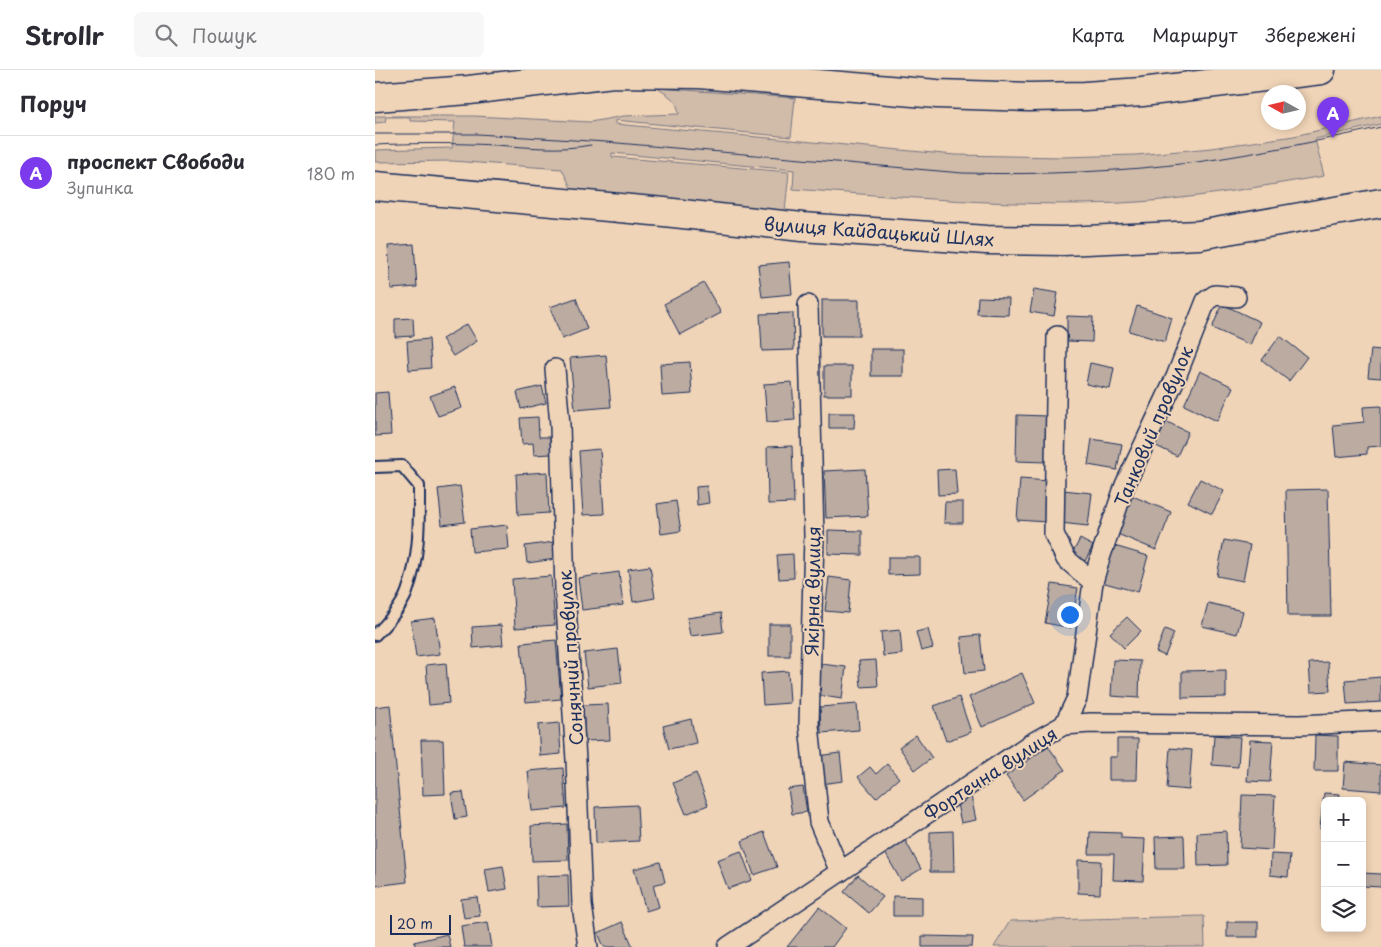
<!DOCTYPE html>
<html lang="uk">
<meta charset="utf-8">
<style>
body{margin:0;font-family:"Playpen Sans",sans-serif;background:#f7f7f7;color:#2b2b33}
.controls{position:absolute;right:15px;bottom:15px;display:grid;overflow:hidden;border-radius:8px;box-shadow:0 2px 8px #0003}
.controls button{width:45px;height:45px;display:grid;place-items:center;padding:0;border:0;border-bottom:1px solid #e1e1e2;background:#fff;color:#2b2b33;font:25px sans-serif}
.compass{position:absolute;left:886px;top:15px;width:45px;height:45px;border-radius:50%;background:#fff;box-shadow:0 2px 8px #0003;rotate:278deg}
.scale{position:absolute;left:15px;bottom:12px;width:61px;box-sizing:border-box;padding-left:5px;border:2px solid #1b2f5e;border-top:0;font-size:14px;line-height:18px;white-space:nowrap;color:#1b2f5e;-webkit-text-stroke:4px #f0d4b7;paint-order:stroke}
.you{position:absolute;left:694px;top:544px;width:18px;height:18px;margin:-12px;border:4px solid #fff;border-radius:50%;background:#1a73e8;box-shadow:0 0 0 8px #1a73e833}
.badge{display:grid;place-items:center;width:32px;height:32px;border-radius:50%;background:#7c3aed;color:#fff;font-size:16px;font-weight:700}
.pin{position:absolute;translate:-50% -41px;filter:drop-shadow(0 1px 2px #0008)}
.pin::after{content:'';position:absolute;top:26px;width:18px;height:15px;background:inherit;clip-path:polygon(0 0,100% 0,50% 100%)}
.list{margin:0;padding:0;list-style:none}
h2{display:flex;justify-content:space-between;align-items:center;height:65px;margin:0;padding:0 20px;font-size:21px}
h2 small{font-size:16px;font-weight:400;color:#7c7c81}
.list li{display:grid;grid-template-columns:32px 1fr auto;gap:15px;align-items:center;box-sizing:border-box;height:75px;padding:0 20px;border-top:1px solid #e1e1e2}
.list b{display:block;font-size:19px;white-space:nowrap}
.list p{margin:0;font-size:16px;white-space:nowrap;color:#7c7c81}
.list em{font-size:16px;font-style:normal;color:#7c7c81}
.icon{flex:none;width:28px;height:28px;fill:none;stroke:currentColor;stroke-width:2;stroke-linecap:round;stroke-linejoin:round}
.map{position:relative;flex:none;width:1006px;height:877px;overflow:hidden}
header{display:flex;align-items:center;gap:30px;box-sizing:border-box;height:70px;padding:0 25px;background:#fff;border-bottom:1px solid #e1e1e2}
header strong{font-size:24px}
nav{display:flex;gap:28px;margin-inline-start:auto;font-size:18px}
.search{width:350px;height:45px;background:#f7f7f7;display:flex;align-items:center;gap:12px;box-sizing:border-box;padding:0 18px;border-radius:8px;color:#7c7c81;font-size:19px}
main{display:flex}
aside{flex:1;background:#fff}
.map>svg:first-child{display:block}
.green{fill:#d1bcaa;stroke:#767684}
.building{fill:#bbaba1;stroke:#1b2f5e}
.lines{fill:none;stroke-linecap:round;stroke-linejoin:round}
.service-casing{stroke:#1b2f5e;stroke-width:14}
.minor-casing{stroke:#1b2f5e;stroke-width:22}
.trunk-casing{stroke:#1b2f5e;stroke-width:31}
.service{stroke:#f0d4b7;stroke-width:10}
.minor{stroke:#f0d4b7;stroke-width:19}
.trunk{stroke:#f0d4b7;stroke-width:28}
.tram{stroke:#1b2f5e;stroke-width:1}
.labels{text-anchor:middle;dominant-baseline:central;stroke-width:4;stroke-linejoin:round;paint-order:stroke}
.street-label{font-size:18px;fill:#1b2f5e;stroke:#f0d4b7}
</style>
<header>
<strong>Strollr</strong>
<div class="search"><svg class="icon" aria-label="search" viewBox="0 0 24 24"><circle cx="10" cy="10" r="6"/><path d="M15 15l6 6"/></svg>Пошук</div>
<nav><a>Карта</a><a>Маршрут</a><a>Збережені</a></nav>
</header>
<main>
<aside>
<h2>Поруч<small></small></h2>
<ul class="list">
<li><span class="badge">A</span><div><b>проспект Свободи</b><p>Зупинка</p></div><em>180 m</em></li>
</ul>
</aside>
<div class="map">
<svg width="1006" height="877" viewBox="0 0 1006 877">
<rect width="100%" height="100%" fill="#f0d4b7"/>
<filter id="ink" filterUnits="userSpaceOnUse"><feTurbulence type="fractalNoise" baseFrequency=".02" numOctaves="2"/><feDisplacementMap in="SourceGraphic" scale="10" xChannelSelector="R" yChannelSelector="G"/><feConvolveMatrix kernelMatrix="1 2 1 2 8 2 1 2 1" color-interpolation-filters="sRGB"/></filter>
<g filter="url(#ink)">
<g class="green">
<path d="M282 18 420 28 416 67 240 50V54L580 85 687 87 761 85 836 78 919 66 1006 46V54L940 69 949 106C881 117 814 130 746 133 637 137 528 127 418 119L419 100 237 83V87L414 102 410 141 197 120 187 99 77 91 0 92V80L77 78 80 52 35 51V47H11L10 52 0 53V46H99L215 52 249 46 304 44C302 29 294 26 282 18Z"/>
<polygon points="829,846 830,877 619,877 635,851"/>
</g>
<g class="building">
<polygon points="39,174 42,217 16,219 13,176"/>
<polygon points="414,192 417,224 387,227 383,195"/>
<polygon points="329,213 346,243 305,265 289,234"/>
<polygon points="659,219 683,223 679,246 655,242"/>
<polygon points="603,227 634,228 633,245 602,244"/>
<polygon points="201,228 212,259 187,269 175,237"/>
<rect x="447" y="230" width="37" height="36"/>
<polygon points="847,234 885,252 875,275 837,258"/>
<polygon points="762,236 797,248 790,272 754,261"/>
<polygon points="418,243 419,280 387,281 385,244"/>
<polygon points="692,246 718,247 717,272 692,271"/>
<polygon points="38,248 39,266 20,267 20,249"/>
<polygon points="92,254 102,271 78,286 67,269"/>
<polygon points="905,266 932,287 914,311 887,290"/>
<polygon points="54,269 56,298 34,300 32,271"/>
<rect x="496" y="279" width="32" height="27"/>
<polygon points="996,279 1006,280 1006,308 993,307"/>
<polygon points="231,285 236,337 200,340 195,288"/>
<polygon points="315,292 317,324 287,326 285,294"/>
<polygon points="715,293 739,298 735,319 711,314"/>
<rect x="449" y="296" width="28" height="29"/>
<polygon points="825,301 858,317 842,351 809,335"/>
<polygon points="417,312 420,350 392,352 389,314"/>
<polygon points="167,316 171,333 146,339 142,322"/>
<polygon points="80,317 87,338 63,346 55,326"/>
<polygon points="13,322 16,365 0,366 0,323"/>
<polygon points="1006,336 1006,376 992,377 992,384 961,387 958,355 989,352 988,337"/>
<polygon points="454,343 480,343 479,358 454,358"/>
<polygon points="642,345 672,346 671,392 641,391"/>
<polygon points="163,347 164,367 175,367 176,384 159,385 158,373 147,374 145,348"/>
<polygon points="788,350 813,362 802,386 777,374"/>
<polygon points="717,369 747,374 742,400 713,395"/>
<polygon points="417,376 419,433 393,434 392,377"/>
<polygon points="225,379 229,444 208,445 204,381"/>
<polygon points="490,399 493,446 451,448 449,401"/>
<polygon points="580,399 582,424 563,425 562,400"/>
<polygon points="172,402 174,443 143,445 141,404"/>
<polygon points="645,409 674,411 671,452 642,450"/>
<polygon points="825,409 849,421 837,444 813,432"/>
<polygon points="85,416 90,452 67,455 63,419"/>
<polygon points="332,416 334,433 322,435 321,417"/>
<polygon points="953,419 956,546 913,546 911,420"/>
<polygon points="688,420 717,423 713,456 685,453"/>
<polygon points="755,425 796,442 781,480 740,463"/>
<polygon points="301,431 306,461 286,464 282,434"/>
<polygon points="570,432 588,432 588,453 569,453"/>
<polygon points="132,455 134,479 97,482 95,459"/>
<polygon points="453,460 487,461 487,485 453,484"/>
<polygon points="705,469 718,476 710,491 697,484"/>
<polygon points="849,470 875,475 868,511 842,506"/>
<polygon points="179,472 181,489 152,493 150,476"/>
<polygon points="736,475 773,486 763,522 726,512"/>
<polygon points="418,484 419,508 404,509 402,485"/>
<polygon points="513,487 545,487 545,504 513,505"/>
<polygon points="275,496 280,528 258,532 253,499"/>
<polygon points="244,502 248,535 207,540 203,508"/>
<polygon points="176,506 180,555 140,558 137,509"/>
<polygon points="454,507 476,510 473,543 450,541"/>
<polygon points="677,514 703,518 696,558 670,553"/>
<polygon points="833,533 868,541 862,564 827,556"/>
<polygon points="346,543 348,562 315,566 312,548"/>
<polygon points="752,547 766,561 749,578 735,563"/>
<polygon points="60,548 65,584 41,587 36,551"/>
<rect x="394" y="554" width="21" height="32"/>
<polygon points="126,555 128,575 98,578 97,557"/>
<polygon points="553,559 558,578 546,581 541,562"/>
<polygon points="790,559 799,563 790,586 781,582"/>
<polygon points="525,560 527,584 508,586 506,562"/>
<polygon points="605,565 609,601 590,603 586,567"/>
<polygon points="181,570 186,629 151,632 146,573"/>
<polygon points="243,579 247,613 213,617 209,583"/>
<polygon points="501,590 503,616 486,617 484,591"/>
<polygon points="738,590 765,591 764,628 736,626"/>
<polygon points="953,592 955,621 936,622 934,593"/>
<polygon points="71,593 74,633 54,635 51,595"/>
<polygon points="446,594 471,597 467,629 442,625"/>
<polygon points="851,600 851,627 807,628 807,601"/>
<polygon points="413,601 415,633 388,635 386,603"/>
<polygon points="647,603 660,633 607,657 594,627"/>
<polygon points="1006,607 1006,632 972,634 970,610"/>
<polygon points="584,627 596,662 571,671 559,636"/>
<polygon points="233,634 235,670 210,671 208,635"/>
<polygon points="482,634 484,660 446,663 445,637"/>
<polygon points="15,635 32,812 0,816 0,637"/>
<polygon points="316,649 321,673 294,679 288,656"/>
<polygon points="184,653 186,684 165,686 163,655"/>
<polygon points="541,665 557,688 540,700 524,677"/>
<polygon points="839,665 865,667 863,697 837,695"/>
<polygon points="940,665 963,666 963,701 939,701"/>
<polygon points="742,669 763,669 762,710 734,710 734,687 742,687"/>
<polygon points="46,670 68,670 70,724 48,725"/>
<polygon points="875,670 898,671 895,712 872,711"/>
<polygon points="673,676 690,700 648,730 631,706"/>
<polygon points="795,678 817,680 814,720 792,718"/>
<polygon points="465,683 468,711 446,714 442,686"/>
<polygon points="970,692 1006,695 1006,721 968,718"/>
<polygon points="512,694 524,708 501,728 483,707 495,697 501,704"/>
<polygon points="188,698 191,738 157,741 153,701"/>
<polygon points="321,703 333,735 311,744 298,713"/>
<polygon points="428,717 432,742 417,744 413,719"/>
<polygon points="88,722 92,747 80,749 76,723"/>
<polygon points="949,723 965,724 964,731 950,731 950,759 945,759"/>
<polygon points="867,725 900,726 897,780 865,778"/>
<polygon points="596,726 601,750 586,753 581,729"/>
<polygon points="262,735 264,771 221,773 220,737"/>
<polygon points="192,754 193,790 157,791 156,756"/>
<polygon points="578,761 579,802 555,802 555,762"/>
<polygon points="851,761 852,795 823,796 822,763"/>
<polygon points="389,762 402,797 379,805 367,771"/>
<polygon points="715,762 746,763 746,768 770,769 768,811 738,810 739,784 714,784"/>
<polygon points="809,766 810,799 781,799 780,767"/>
<polygon points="530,770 546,799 526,811 509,781"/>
<polygon points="366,781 377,810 353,819 342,790"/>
<polygon points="896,784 915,785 913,807 895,805"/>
<polygon points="703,790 726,791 725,824 703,823"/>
<polygon points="285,792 290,812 278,815 284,837 271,841 259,799"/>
<polygon points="128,796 132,819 114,822 110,799"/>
<polygon points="987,803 1006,804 1006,817 987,816"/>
<polygon points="193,805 194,836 162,837 161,806"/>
<polygon points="483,805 508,827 494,843 469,822"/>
<polygon points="518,826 547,827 547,846 518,846"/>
<polygon points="102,827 105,846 89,848 86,829"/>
<polygon points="444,837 471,858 457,877 412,877"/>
<polygon points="113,852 117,877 89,877 86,856"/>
<polygon points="247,852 258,877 229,877 223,863"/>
<rect x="852" y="852" width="31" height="15"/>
<polygon points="72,864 75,877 41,877 39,872"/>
<polygon points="547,866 598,867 597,877 547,877"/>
</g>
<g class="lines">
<defs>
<path id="service" d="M0 397 27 396 44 416C44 453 45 486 32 522 27 536 11 555 0 565"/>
<g id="minor">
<polyline points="433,235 439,466 434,655 444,752 465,802"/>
<polyline points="682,266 679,464 691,489 718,512"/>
<polyline points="180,299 185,355 190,521 201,690 207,835 213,877"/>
<polyline points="689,655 702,628 718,512 725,488 750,415 801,307 831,231 840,225 861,227"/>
<polyline points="353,877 657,673 689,655 716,653 925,655 1006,651"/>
</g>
<g id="trunk">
<polyline points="0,27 94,20 238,3 324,4 562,24 654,27 710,26 767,22 946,0"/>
<polyline points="0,116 289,142 427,157 611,170 688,171 824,165 1006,133"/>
</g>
</defs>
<use href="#service" class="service-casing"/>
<use href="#minor" class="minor-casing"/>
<use href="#trunk" class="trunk-casing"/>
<use href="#service" class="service"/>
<use href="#minor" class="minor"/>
<use href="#trunk" class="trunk"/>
<g class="tram">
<path d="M0 64H102L231 72 587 103C666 105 744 102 822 92 884 83 945 71 1006 57"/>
<path d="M0 75C40 73 80 73 120 75 152 77 185 81 216 75"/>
</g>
</g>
</g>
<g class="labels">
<g class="street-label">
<text transform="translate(504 161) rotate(4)">вулиця Кайдацький Шлях</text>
<text transform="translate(778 356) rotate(-67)">Танковий провулок</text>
<text transform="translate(437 521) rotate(-89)">Якірна вулиця</text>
<text transform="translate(195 588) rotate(-94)">Сонячний провулок</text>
<text transform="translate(615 703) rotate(-33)">Фортечна вулиця</text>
</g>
</g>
</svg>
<div class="controls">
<button>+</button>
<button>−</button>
<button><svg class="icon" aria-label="layers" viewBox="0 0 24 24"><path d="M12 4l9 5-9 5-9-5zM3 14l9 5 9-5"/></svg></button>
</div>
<svg class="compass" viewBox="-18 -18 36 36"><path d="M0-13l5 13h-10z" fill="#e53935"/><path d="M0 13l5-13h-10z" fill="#7c7c81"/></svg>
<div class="scale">20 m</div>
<div class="you"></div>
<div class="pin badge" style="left:958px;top:68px">A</div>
</div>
</main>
